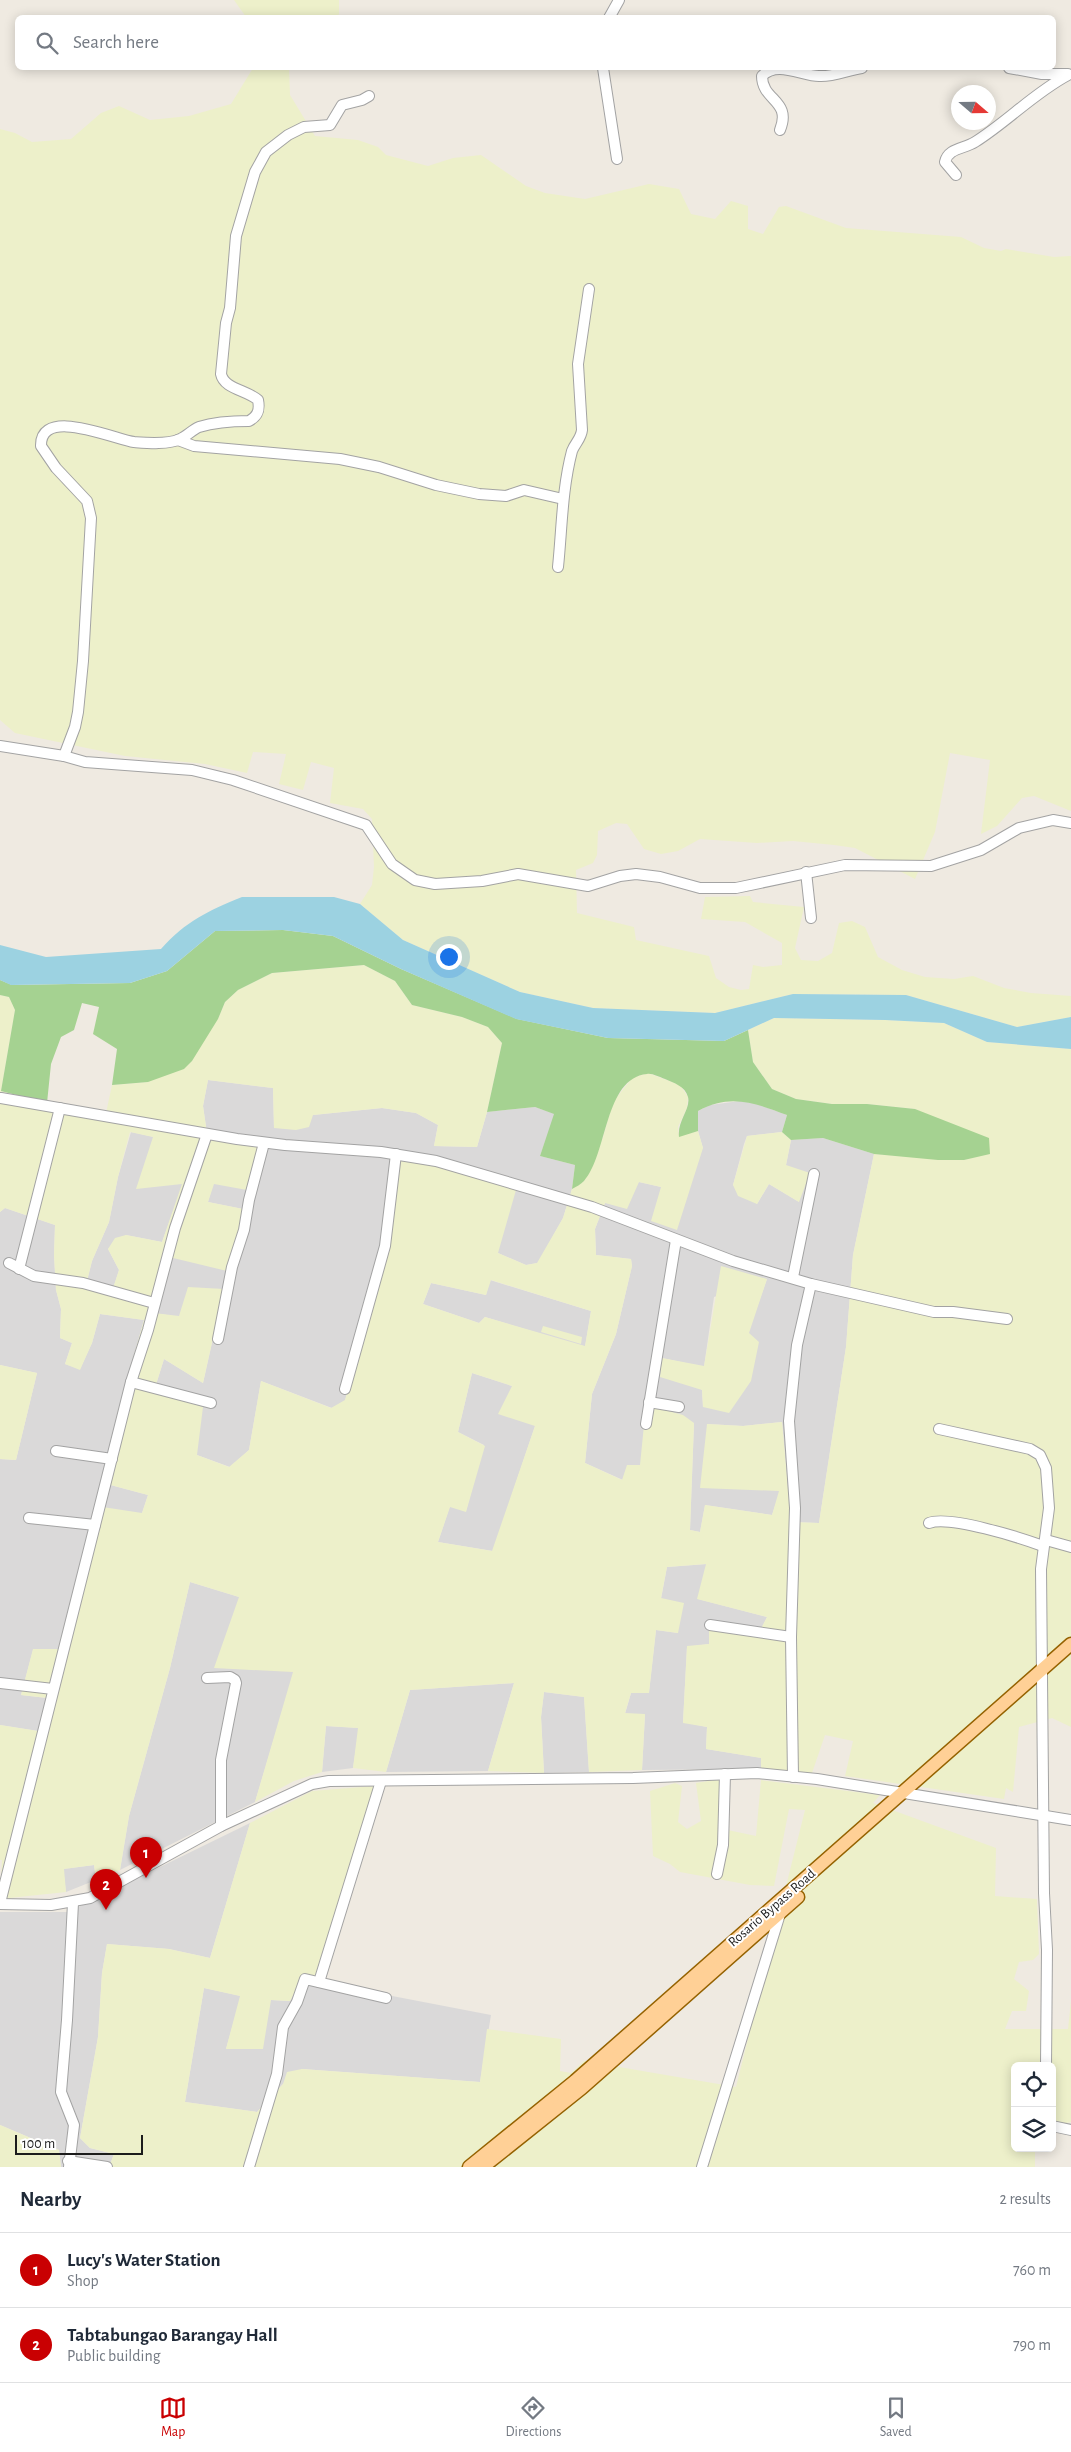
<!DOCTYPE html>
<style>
body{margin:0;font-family:"Alegreya Sans",sans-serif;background:#f2f2f3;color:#1f2937}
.controls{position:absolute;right:15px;bottom:15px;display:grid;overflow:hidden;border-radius:8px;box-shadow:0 2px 12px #0003}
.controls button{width:45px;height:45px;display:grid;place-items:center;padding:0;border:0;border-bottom:1px solid #e0e1e3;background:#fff;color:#1f2937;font:25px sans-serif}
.compass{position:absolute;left:951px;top:85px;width:45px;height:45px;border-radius:50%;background:#fff;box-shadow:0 2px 12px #0003;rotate:110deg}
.scale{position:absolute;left:15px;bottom:12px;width:128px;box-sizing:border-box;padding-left:5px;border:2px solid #1c1c1c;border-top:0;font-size:14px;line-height:18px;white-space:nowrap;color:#1c1c1c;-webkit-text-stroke:4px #fff;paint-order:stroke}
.you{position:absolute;left:448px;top:956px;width:18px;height:18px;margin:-12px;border:4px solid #fff;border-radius:50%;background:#1a73e8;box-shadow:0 0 0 8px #1a73e833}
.badge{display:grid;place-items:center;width:32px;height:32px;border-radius:50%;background:#c90002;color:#fff;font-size:16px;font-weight:700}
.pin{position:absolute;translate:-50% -41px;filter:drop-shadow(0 1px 2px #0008)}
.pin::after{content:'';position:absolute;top:26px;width:18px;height:15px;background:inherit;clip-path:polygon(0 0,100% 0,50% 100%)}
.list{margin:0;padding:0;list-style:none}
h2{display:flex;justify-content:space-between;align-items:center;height:65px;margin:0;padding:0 20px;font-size:21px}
h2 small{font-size:16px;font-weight:400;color:#747a83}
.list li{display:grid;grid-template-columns:32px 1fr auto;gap:15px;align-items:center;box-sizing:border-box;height:75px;padding:0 20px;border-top:1px solid #e0e1e3}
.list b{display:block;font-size:19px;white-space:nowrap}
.list p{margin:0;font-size:16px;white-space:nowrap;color:#747a83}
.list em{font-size:16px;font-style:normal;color:#747a83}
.icon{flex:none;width:28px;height:28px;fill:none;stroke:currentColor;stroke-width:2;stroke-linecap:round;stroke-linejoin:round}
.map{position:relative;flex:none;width:1071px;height:2167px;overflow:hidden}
.search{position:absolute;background:#fff;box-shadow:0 2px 12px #0003;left:15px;right:15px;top:15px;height:55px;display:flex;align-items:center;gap:12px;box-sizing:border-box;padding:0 18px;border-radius:8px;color:#747a83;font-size:19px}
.sheet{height:215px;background:#fff}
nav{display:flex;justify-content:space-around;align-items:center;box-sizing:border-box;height:70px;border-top:1px solid #e0e1e3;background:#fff;font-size:14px;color:#747a83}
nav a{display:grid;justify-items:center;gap:2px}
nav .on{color:#c90002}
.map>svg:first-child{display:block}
.residential{fill:#dad9d9;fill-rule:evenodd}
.farmland{fill:#edf0ca;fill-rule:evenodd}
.forest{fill:#a5d291}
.water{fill:#9cd2e1}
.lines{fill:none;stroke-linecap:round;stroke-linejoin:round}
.minor-casing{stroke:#a3a3a3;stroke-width:12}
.major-casing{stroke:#956200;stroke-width:15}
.minor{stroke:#fff;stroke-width:10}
.major{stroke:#ffd096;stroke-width:12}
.labels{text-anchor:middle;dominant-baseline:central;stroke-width:4;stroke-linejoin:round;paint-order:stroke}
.street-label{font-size:14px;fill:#1c1c1c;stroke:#fff}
</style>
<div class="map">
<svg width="1071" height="2167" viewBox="0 0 1071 2167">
<rect width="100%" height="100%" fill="#efeae1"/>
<g class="residential">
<polygon points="208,1080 273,1088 274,1128 313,1115 382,1108 416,1113 438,1125 434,1146 477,1147 487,1112 535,1107 555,1114 540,1156 575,1165 572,1189 563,1218 538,1263 526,1265 498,1253 385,1254 345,1401 332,1408 261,1381 249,1450 230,1467 197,1455 154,1391 164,1359 203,1383 224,1289 179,1317 154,1313 169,1257 243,1209 208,1202 213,1184 257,1147 208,1140 203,1106"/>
<path d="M747 1100 787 1115 782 1132 747 1136 744 1144 733 1185 757 1204 769 1184 799 1202 786 1165 791 1140 823 1138 874 1154 853 1255 846 1347 819 1523 791 1522 782 1422 743 1426 707 1424 780 1491 772 1515 705 1505 700 1532 690 1530 694 1423 623 1480 585 1463 592 1394 616 1334 632 1266 631 1259 596 1255 595 1229 605 1203 639 1182 661 1187 703 1148 698 1131V1111L710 1105ZM767 1279 748 1333 703 1407 702 1390 662 1358 704 1367 714 1297Z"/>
<polygon points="131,1132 154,1137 165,1184 183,1184 162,1242 126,1235 108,1249 119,1270 113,1289 87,1281 92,1261 109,1222 118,1177"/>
<polygon points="5,1208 55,1225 54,1255 56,1290 61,1309 60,1338 72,1343 65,1364 80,1369 92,1343 100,1314 144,1320 118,1411 103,1483 148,1495 142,1513 69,1611 58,1650 33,1650 21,1695 47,1698 38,1731 0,1725 0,1459 16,1460 37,1373 0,1365 0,1212"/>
<polygon points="490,1280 591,1311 585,1347 485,1317 479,1323 423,1304 431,1283 486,1295"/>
<polygon points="472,1373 512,1386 535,1426 493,1551 438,1542 450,1506 466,1511 484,1445 458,1432"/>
<polygon points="707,1564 698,1599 767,1617 759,1634 709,1630 709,1644 687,1647 683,1722 707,1727 706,1749 762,1758 761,1769 642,1770 645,1715 625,1714 631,1693 649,1692 656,1630 678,1633 661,1599 667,1567"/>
<polygon points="190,1582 239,1597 294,1672 255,1802 120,1870 129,1816 170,1668"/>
<polygon points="514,1683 488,1771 386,1772 410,1690"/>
<polygon points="544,1692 584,1697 589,1772 544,1773 541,1717"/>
<polygon points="326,1726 359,1728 353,1768 322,1772"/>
<polygon points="250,1823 210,1958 169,1949 107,1944 102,1973 98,2037 80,2138 90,2148 114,2154 109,2167 61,2167 59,2150 0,2125 0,1912 68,1912"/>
<polygon points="94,1865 96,1880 66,1892 63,1869"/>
<polygon points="304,1974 387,1995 491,2015 480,2082 302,2069 283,2084 257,2112 185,2102 204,1988 241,1996 226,2049 271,2000 290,2001"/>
</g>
<g class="farmland">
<polygon points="234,0 339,0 339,14 336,18 246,17"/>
<polygon points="253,68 289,68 290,95 315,136 358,140 378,147 386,155 428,166 453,158 481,155 526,186 545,193 585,199 649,184 679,189 691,214 715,219 731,201 748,206 748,229 763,234 779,207 786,206 846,228 961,237 984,248 1001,251 1006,249 1054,257 1071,256 1071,811 1034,796 1022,798 997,826 981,834 990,760 950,753 935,832 915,879 855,848 834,845 793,841 757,843 700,839 678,851 661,854 644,849 627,824 616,823 598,831 597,855 593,863 576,870 577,913 634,927 636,940 709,956 716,978 729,987 741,990 749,989 753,965 763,967 782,965 782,943 745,922 701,919 705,897 750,896 753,902 804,907 795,948 801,960 818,961 832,953 839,923 852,921 865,927 878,957 902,970 925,977 954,979 973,976 1004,988 1031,993 1071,996 1071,1017 1017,1027 906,995 793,994 715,1013 593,1008 520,992 403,940 360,904 372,885 374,867 372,819 363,809 330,803 334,768 311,762 303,790 279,784 286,754 253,752 247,773 205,764 125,756 15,733 0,720 0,129 15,133 32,142 71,139 101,113 119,106 150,120 189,116 231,104"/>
<path d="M364 965 395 981 412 1005 462 1017 488 1027 502 1043 487 1112 477 1147 434 1146 438 1125 416 1113 382 1108 313 1115 309 1127 296 1130 274 1128 273 1088 208 1080 203 1106 208 1140 258 1147V1150L247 1190 214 1184 208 1202 243 1209 241 1229 227 1271 169 1257 154 1313 179 1316 188 1287 224 1289 203 1383 164 1359 154 1391 203 1407 197 1455 229 1467 249 1450 261 1381 331 1408 345 1400 385 1254 397 1157 456 1169 516 1190 498 1253 526 1265 537 1263 563 1218 572 1189 584 1181 603 1137 613 1102 632 1078 648 1073 680 1085 688 1097 687 1108 678 1127 679 1136 698 1131 703 1148 677 1230 651 1221 661 1187 639 1182 627 1209 605 1203 595 1229 596 1255 631 1259 632 1266 616 1334 592 1394 585 1463 622 1480 627 1465H640L646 1405 683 1415 694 1423 690 1530 700 1532 705 1505 772 1515 779 1491 700 1488 707 1424 743 1426 782 1422 791 1522 819 1523 846 1347 853 1255 874 1154 964 1160 990 1153 915 1109 867 1104H832L796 1099 772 1089 753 1062 748 1030 774 1018 885 1020 944 1023 987 1042 1071 1049V1727L1052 1718 1019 1727 1013 1792 1006 1788 1004 1799 845 1776 853 1741 825 1735 812 1773 761 1769V1758L706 1749 707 1727 683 1723 687 1646 709 1644V1630L758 1634 767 1617 697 1599 706 1564 667 1567 661 1598 684 1603 678 1633 656 1630 649 1693H631L625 1713 645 1714 642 1770 589 1772 584 1697 544 1692 541 1717 544 1773 488 1771 514 1683 410 1690 386 1772 353 1768 358 1728 326 1726 322 1772 294 1781 255 1802 293 1672 214 1668 239 1597 190 1582 170 1668 129 1816 120 1870 96 1880 94 1865 64 1869 66 1892 0 1899 2 1860H0V1725L38 1731 47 1698 21 1695 33 1649H58L96 1506 142 1513 148 1495 103 1483 118 1411 144 1320 100 1314 92 1343 80 1370 65 1364 72 1343 60 1338 61 1309 56 1290 54 1255 55 1225 5 1208 0 1212V995L9 997 15 1010 1 1091 47 1103 106 1113 112 1085 148 1082 218 1019 225 1002 238 990 272 973ZM130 1132 153 1137 136 1189 182 1184 162 1242 126 1235 115 1238 108 1249 119 1270 113 1288 87 1281 92 1261 109 1222 118 1177ZM491 1280 591 1311 585 1346 485 1317 479 1323 423 1304 431 1283 486 1295ZM472 1373 512 1386 498 1414 535 1426 492 1551 438 1542 450 1507 466 1512 485 1446 458 1432Z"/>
<polygon points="782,1132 791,1140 786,1165 810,1173 799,1202 769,1184 757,1204 738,1196 733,1185 747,1136"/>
<polygon points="721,1266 767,1279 749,1333 759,1342 751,1381 729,1413 703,1407 702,1390 660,1377 662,1358 704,1366"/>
<polygon points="543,1326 582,1337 581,1344 541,1332"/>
<polygon points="0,1365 37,1373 16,1460 0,1459"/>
<polygon points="720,1779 718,1828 756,1836 761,1780 880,1795 873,1803 996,1848 995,1896 1037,1899 1039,1954 1033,1960 1019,1962 1014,1979 1029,1991 1026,2011 1012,2011 1005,2029 1068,2029 1071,2001 1071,2122 1052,2126 1052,2066 1015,2066 1015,2148 1035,2148 1035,2167 109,2167 114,2154 90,2148 80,2138 98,2037 102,1973 107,1944 169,1949 210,1958 250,1823 312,1791 375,1786 315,1976 304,1974 290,2001 271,2000 263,2049 226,2049 240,1996 204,1988 185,2102 257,2112 283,2084 287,2072 302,2069 480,2082 487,2029 561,2039 560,2071 571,2073 584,2061 736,2087 805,1810 789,1809 774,1886 750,1885 680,1872 670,1864 653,1856 650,1791 675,1783 682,1786 678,1822 687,1829 701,1821 696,1783"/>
<polygon points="0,2125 59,2150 61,2167 0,2167"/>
</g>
<path class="forest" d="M283 930 333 936 401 969 517 1019 608 1038 724 1041 748 1030 753 1062 772 1089 796 1099 832 1104H867L915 1109 989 1138 990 1154 964 1160H938L874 1154 823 1138 791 1140 782 1132 787 1115C754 1103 731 1093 698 1111V1131L679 1137C677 1121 691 1109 688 1097 685 1086 674 1083 665 1079 659 1077 652 1073 647 1074 604 1078 608 1154 584 1181 581 1184 576 1187 572 1189L575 1165 540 1156 554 1114 535 1107 487 1112 502 1043 488 1027 462 1017 412 1005 395 981 364 965 272 973 238 990 225 1002 218 1019 192 1061 184 1069 148 1082 112 1085 117 1049 93 1034 99 1007 82 1003 74 1030 61 1037 51 1064 47 1103 1 1091 15 1010 9 997 0 995V980L12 985 130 983 167 971 215 931Z"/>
<path class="water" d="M242 897H334L360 904 403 940 520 992 593 1008 715 1013 793 994 906 995 1017 1027 1071 1017V1049L987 1042 944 1023 885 1020 774 1018 724 1041 608 1038 516 1019 401 969 333 936 283 930 215 931 167 971 130 983 11 985 0 980V945L46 957 161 949C186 921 208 911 242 897Z"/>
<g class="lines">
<defs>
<g id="minor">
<polyline points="609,18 619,0"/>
<polyline points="603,68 617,159"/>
<polyline points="1009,68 1042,74 1068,74"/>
<path d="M780 130C792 100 762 101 762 76 777 60 802 76 819 76 833 77 848 70 862 68"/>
<path d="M956 175 945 162C948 148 964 149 975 142 1007 122 1034 93 1068 75"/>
<polyline points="178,440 194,446 340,459 379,467 436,485 479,494 506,496 524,490 563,499"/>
<path d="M558 567C562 528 562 489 572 451 575 443 581 439 582 430L578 364 589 289"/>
<polyline points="0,746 64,756 85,762 192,770 233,780 366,825 392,864 415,880 435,884 482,881 518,874 588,886 620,876 636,874 660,877 700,888 736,888 845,865 931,866 981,850 1019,828 1053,820 1071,823"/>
<path d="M64 756 75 727 78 712 83 661 91 518 87 501 56 468 41 446C40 406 114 439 134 442 147 443 168 445 180 439 187 436 192 430 199 427 215 422 232 421 249 421 258 416 260 410 258 400 247 390 224 389 221 374L226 323 230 308 236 236 255 172 266 152 288 135 304 127 330 125 342 105 362 100 369 96"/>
<polyline points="806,872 811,918"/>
<polyline points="1,1098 237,1139 285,1145 381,1152 436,1161 592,1207 733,1261 811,1284 934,1312 953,1312 1007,1319"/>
<polyline points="9,1263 34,1276 83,1283 154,1303"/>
<polyline points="19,1269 60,1108"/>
<polyline points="793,1277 814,1174"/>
<polyline points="218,1339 232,1267 244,1230 249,1200 264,1143"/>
<polyline points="131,1382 211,1403"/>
<polyline points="345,1389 385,1246 396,1154"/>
<polyline points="649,1402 679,1407"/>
<polyline points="646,1424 676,1240"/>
<polyline points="939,1429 1030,1449 1040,1455 1046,1468 1049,1508 1041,1569 1044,1893 1047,1950 1046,2066"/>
<polyline points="56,1451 112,1459"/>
<polyline points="29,1518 95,1525"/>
<path d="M929 1523C949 1515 1021 1538 1043 1546"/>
<polyline points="1046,1540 1071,1547"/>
<polyline points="710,1625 791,1637"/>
<polyline points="207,1678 230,1677 235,1680 236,1683 221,1760 221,1826"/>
<polyline points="0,1683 53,1689"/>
<polyline points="793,1777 791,1637 795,1508 789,1421 797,1345 811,1284"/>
<polyline points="717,1874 723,1845 725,1774"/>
<polyline points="0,1903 131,1382 148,1330 175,1228 207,1134"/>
<polyline points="0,1904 51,1905 90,1898 221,1826 312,1784 329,1781 633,1778 757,1773 817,1779 1071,1820"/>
<polyline points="319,1982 381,1781"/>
<polyline points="1052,2126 1071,2130"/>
<polyline points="68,2161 107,2167"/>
<polyline points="69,2167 74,2125 61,2092 67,2020 73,1903"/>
<polyline points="249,2167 277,2074 283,2027 297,2002 305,1979 386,1998"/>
<polyline points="702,2167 780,1914"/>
</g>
<g id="major">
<polyline points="469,2167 575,2081 1071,1644"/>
<polyline points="483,2167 582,2088 798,1897"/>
</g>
</defs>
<use href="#minor" class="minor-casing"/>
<use href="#major" class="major-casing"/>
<use href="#minor" class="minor"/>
<use href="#major" class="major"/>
</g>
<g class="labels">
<g class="street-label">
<text transform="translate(772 1908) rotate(-41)">Rosario Bypass Road</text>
</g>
</g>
</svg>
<div class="controls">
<button><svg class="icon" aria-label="locate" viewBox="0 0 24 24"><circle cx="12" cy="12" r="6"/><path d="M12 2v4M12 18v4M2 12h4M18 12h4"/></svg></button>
<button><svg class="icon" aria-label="layers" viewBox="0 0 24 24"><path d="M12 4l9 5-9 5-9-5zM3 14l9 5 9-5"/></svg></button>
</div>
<svg class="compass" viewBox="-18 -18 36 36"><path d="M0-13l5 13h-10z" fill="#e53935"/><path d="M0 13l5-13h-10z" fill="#747a83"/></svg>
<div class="scale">100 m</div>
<div class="you"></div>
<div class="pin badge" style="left:146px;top:1878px">1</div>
<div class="pin badge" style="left:106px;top:1910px">2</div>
<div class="search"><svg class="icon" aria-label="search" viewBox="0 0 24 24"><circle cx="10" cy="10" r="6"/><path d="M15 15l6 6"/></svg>Search here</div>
</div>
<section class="sheet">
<h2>Nearby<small>2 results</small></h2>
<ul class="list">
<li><span class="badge">1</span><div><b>Lucy's Water Station</b><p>Shop</p></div><em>760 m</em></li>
<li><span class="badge">2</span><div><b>Tabtabungao Barangay Hall</b><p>Public building</p></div><em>790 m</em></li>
</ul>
</section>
<nav>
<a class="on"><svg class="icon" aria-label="map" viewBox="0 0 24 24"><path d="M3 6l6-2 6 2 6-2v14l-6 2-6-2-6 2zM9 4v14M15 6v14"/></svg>Map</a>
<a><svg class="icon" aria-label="directions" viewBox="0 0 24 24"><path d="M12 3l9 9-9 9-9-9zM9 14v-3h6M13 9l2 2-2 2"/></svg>Directions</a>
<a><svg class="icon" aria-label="saved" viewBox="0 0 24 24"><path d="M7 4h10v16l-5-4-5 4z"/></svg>Saved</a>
</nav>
